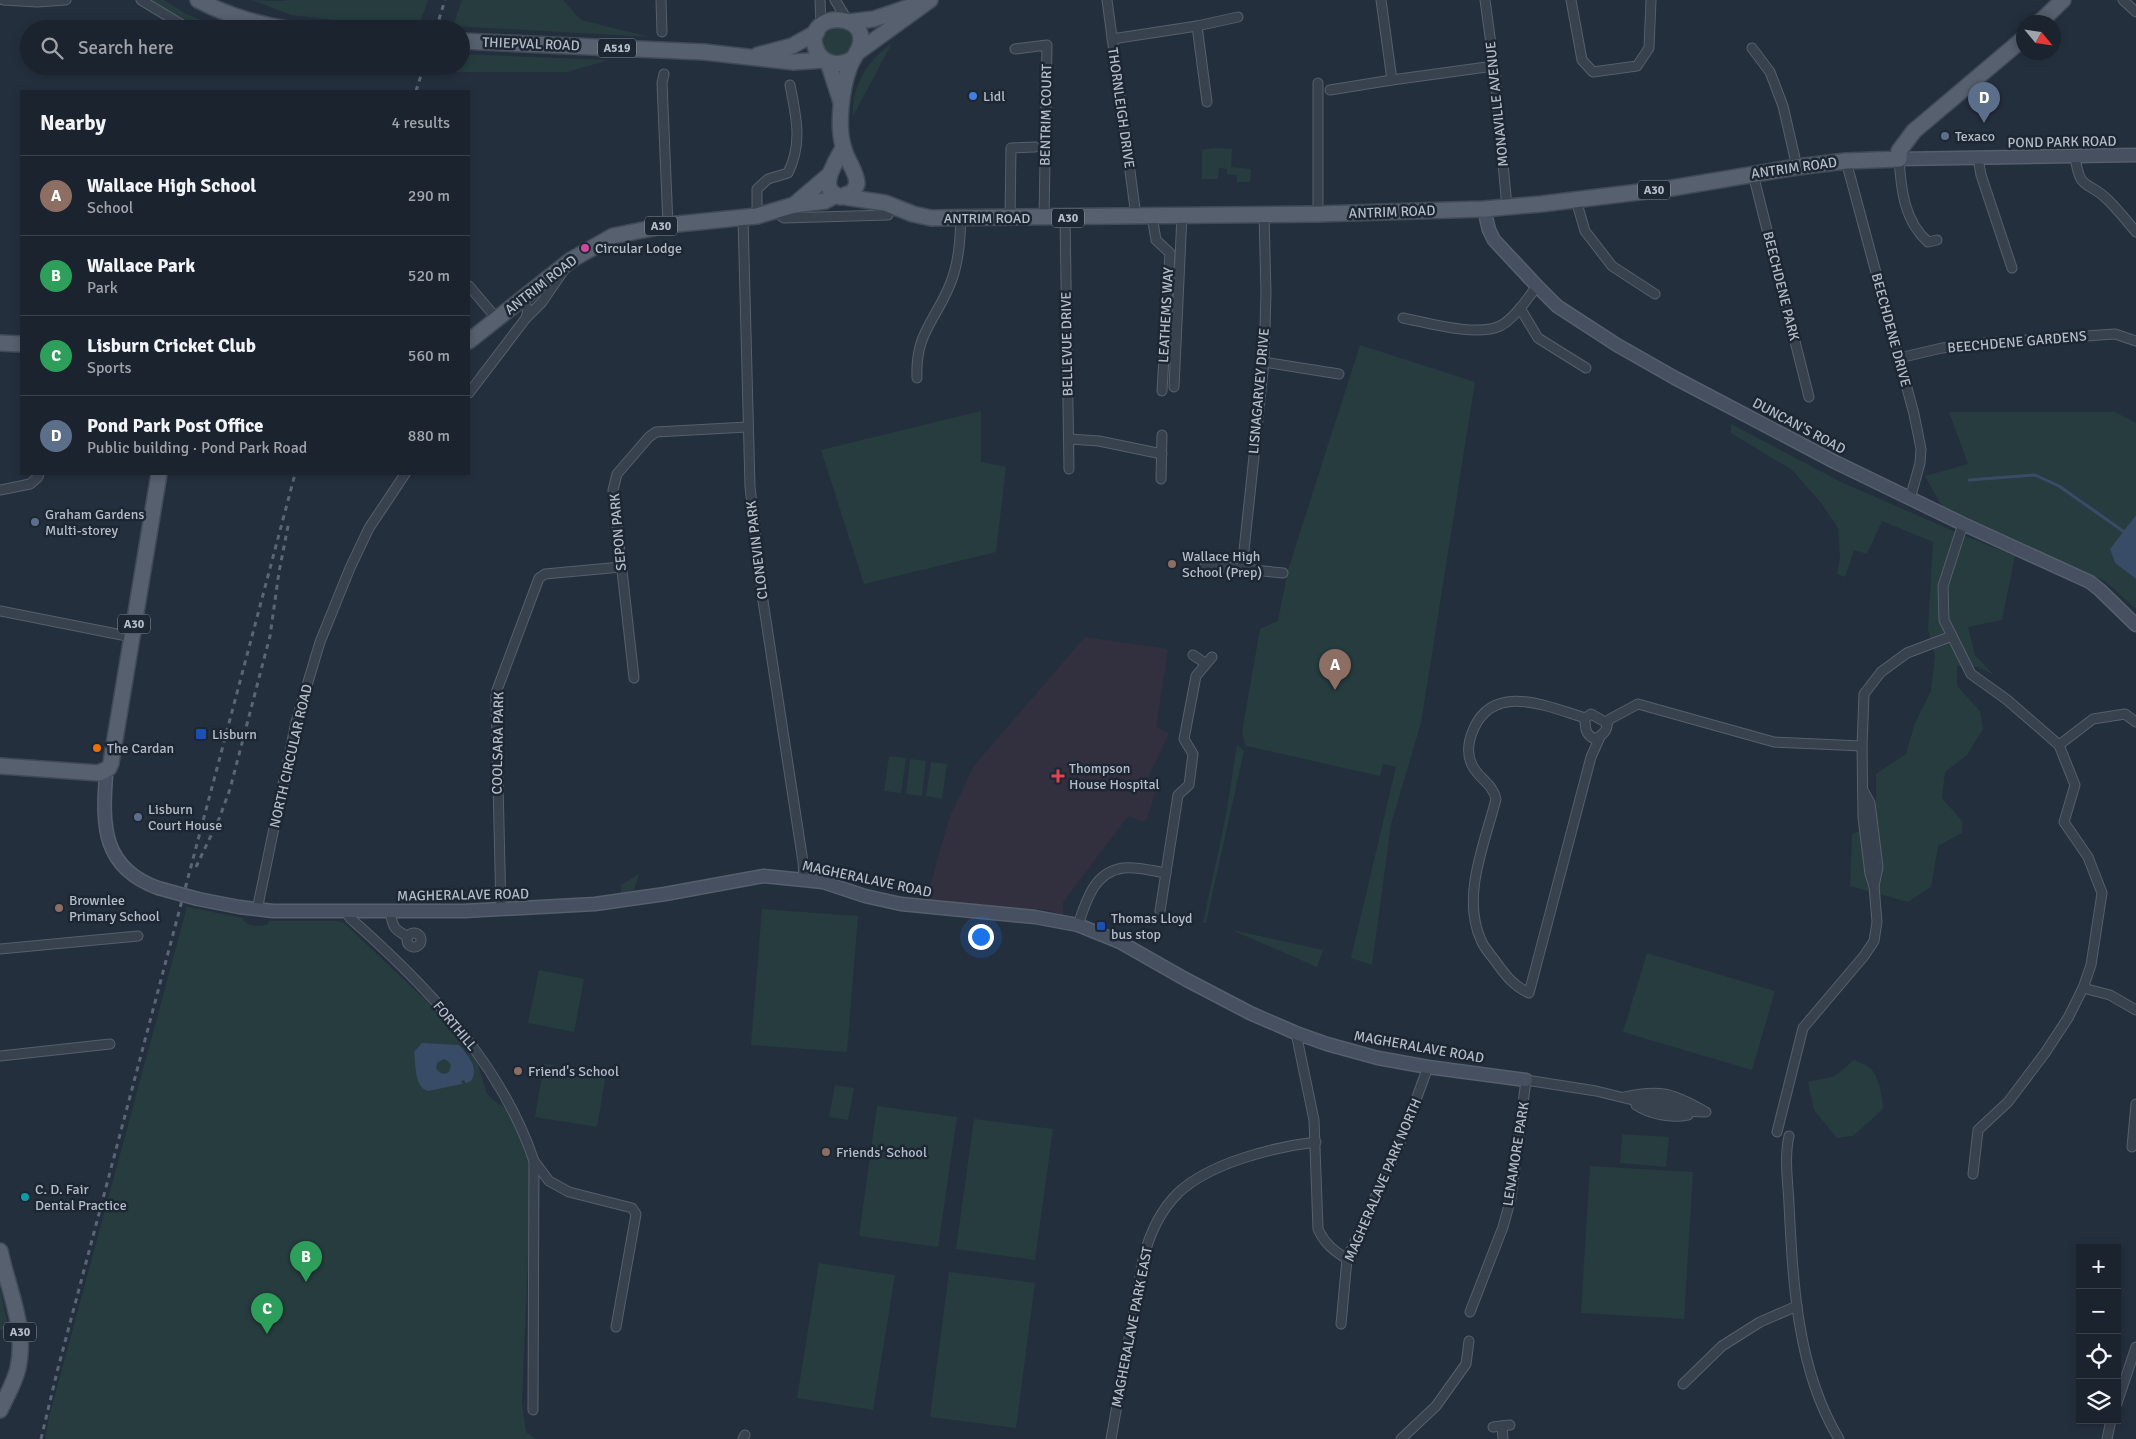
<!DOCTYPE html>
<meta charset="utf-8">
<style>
body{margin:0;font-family:Signika,sans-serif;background:#282f3a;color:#f1f3f6}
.controls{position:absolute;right:15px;bottom:15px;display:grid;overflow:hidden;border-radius:0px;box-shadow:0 2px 8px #0003}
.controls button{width:45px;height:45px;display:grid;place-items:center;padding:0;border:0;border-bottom:1px solid #39404a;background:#1b232e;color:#f1f3f6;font:25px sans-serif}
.compass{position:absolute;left:2016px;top:15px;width:45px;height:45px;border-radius:50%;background:#1b232e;box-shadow:0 2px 8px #0003;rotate:119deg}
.you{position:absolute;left:980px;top:936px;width:18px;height:18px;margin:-12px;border:4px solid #fff;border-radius:50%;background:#1a73e8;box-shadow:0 0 0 8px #1a73e833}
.badge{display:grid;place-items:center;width:32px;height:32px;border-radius:50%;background:#d93025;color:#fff;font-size:16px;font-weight:700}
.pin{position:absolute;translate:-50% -41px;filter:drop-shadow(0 1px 2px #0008)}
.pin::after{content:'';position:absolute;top:26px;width:18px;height:15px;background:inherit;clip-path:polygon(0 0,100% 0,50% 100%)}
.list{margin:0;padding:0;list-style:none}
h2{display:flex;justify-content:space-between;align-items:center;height:65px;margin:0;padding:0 20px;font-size:21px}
h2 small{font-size:16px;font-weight:400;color:#a0a4aa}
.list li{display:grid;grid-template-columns:32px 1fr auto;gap:15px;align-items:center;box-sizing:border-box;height:80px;padding:0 20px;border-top:1px solid #39404a}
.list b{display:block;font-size:19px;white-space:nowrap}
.list p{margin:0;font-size:16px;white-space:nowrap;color:#a0a4aa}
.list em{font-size:16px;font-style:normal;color:#a0a4aa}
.icon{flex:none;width:28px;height:28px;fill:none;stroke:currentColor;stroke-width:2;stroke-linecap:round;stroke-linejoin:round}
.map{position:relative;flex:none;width:2136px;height:1439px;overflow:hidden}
.search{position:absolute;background:#1b232e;box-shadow:0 2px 8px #0003;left:20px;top:20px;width:450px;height:55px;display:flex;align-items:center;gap:12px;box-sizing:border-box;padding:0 18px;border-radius:28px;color:#a0a4aa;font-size:19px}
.panel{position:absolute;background:#1b232e;box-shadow:0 2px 8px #0003;left:20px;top:90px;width:450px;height:385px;border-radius:0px}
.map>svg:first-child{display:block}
.medical{fill:#32303f}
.green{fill:#263c3f}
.water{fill:#394c67;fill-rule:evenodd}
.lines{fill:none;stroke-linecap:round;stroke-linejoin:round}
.stream{stroke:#394c67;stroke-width:3}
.street-casing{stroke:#565f6c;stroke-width:11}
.secondary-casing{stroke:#565f6c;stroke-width:15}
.primary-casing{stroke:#414a57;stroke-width:18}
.street{stroke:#38414e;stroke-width:9}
.secondary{stroke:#465061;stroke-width:12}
.primary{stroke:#56606e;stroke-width:15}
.rail{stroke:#5a6575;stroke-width:3;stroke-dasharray:5 5;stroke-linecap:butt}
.secondary-bridge-casing{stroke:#565f6c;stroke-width:15;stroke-linecap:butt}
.secondary-bridge{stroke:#465061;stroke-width:12}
.shop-dot{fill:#3f7fe0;stroke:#1d2633;stroke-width:2}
.service-dot{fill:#5c6f8a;stroke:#1d2633;stroke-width:2}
.hotel-dot{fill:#d1479c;stroke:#1d2633;stroke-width:2}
.education-dot{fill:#8d6e63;stroke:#1d2633;stroke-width:2}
.transit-dot{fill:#1a4fb4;stroke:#1d2633;stroke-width:2}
.food-dot{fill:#e8710a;stroke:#1d2633;stroke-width:2}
.health-dot{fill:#e0444e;stroke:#1d2633;stroke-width:2}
.culture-dot{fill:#0f9aa8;stroke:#1d2633;stroke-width:2}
.labels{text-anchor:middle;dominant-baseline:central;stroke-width:5;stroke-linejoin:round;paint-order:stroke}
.shield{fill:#1d2633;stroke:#878f9c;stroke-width:1}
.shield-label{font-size:12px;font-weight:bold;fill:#b4bcc9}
.street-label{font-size:14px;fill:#b4bcc9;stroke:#1d2633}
.poi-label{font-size:14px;fill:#b4bcc9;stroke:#1d2633;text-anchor:start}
</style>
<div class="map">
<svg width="2136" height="1439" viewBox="0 0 2136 1439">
<rect width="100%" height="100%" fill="#242f3e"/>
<polygon class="medical" points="1085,637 1168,649 1156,727 1169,733 1144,786 1155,792 1148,816 1144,822 1128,816 1063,902 1063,915 1048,910 926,900 949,819 973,767"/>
<g class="green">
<path d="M150 0H164L186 14 224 29C194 29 175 14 150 0Z"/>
<path d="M252 0C265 0 276 2 288 0H428L418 29H414L291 15Z"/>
<polygon points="462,0 563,0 581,20 650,37 453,26"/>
<path d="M845 26C859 41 855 53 836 58L822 50 821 33 824 29Z"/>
<path d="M892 43 853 116C851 86 868 60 892 43Z"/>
<polygon points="461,54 609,60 567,72 450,72 445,66 461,66"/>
<polygon points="336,66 404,66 401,75"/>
<polygon points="1214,148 1232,149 1231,167 1251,169 1250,182 1237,182 1237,175 1227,174 1227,169 1219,168 1218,179 1202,179 1202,150"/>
<polygon points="1360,345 1475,382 1421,723 1391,824 1372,965 1351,958 1396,767 1383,764 1380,776 1246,746 1242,732 1260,629 1278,621 1288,570"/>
<polygon points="981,411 981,462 1006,467 996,552 864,584 821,450"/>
<polygon points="1949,412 2115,412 2136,423 2136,515 2110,549 2115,563 2136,579 2136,609 2105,581 1942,506 1925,476 1968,464"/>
<polygon points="1731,424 1841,482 1965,536 2015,556 2002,620 1968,627 1975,655 1994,675 1978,667 1957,666 1957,686 1980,711 1983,729 1967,755 1945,772 1942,798 1963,822 1962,833 1938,846 1931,887 1908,902 1850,886 1852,834 1876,824 1876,774 1906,754 1915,723 1931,691 1935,655 1928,629 1933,542 1882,521 1867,554 1854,550 1845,577 1837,574 1840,557 1838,528 1822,504 1792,470 1731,433"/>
<polygon points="1237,745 1244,751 1206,923 1203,923 1226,815"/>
<polygon points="889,756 906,758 901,793 884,791"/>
<polygon points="910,759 926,761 922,796 906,794"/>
<polygon points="931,762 947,764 942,799 926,796"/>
<polygon points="639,874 633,893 621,894 621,885"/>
<path d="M187 907 243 918 244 921C249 927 261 927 268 924L269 921H337L344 923 436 1010 475 1055 487 1094 493 1100 507 1109 522 1133 532 1161 522 1402 526 1432 536 1439H45L49 1417Z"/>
<polygon points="762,909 858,916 847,1052 751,1045"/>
<polygon points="1232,930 1323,950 1317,967"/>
<polygon points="1647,953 1775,991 1752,1070 1623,1032"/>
<polygon points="539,970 584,979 574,1032 528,1023"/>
<path d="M1854 1060C1860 1063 1868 1065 1872 1070 1879 1079 1883 1098 1883 1109L1853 1136 1837 1138 1814 1110 1808 1082 1835 1076Z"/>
<polygon points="544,1064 606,1074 597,1127 535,1117"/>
<polygon points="835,1085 854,1088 848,1120 829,1117"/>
<polygon points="877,1106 957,1117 938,1247 859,1236"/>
<polygon points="974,1119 1053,1129 1035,1260 956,1249"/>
<polygon points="1622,1134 1669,1137 1666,1167 1620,1163"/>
<polygon points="1590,1166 1693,1172 1684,1319 1581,1313"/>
<polygon points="819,1263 895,1275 873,1410 797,1398"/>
<polygon points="949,1272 1035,1283 1016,1428 930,1417"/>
<polygon points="0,1289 8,1325 2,1330 0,1330"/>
</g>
<g class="water">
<polygon points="2136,515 2136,579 2115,563 2110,549"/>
<path d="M422 1043 459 1045C467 1054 480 1068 471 1081L466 1083 464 1080 461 1081 462 1084 428 1091C414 1087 416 1065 414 1052ZM444 1059 448 1061 451 1065 449 1072 445 1074 440 1073 436 1068 437 1063Z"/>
</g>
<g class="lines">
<polyline class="stream" points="1969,480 2035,475 2059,486 2123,531"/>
<defs>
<g id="street">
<polyline points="3,0 37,2 66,0"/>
<polyline points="141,0 189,29"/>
<polyline points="661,0 662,32"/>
<polyline points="820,0 821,26"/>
<polyline points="835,0 848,21"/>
<polyline points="1107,0 1136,216"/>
<polyline points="1381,0 1392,80"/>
<polyline points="1485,0 1494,66 1507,207"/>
<polyline points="1571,0 1582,60 1593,72 1637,66 1649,48 1651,0"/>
<polyline points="2123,0 2136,12"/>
<polyline points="1197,26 1207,102"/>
<polyline points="1112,39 1197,26 1238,17"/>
<polyline points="1752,48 1770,72 1783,106 1797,167"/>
<polyline points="1015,49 1047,45 1044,218"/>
<polyline points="284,66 285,67"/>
<polyline points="664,74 662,83 668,225"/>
<polyline points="1330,90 1392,80 1494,66"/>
<path d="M2075 156C2080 193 2087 179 2108 200 2118 210 2127 221 2136 232"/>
<polyline points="1978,158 1981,175 2012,268"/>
<path d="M1899 159C1901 189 1904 221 1928 242L1937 240"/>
<polyline points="1846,161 1914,414 1921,449 1920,463 1910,499"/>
<polyline points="1753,174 1809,397"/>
<polyline points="1576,200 1585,231 1612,266 1655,294"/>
<polyline points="775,212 784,218 888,215"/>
<polyline points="1318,214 1318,83"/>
<path d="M757 216V189L768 179 788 173C803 143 796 116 790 85"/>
<polyline points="1152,216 1156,240 1170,253 1162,391"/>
<polyline points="743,218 750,487 763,601 803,862 804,880"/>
<polyline points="1010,218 1011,148 1035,147"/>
<polyline points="1065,218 1069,469"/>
<polyline points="469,286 497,319"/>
<polyline points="1520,308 1538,338 1586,368"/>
<polyline points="526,318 542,302 564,270"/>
<path d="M1403 318C1428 323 1477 337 1500 326 1514 319 1528 298 1537 286"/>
<polyline points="1899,358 1942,348 1985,343 2115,334 2136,341"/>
<polyline points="1264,362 1339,374"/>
<path d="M917 378C915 332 936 321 951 282 959 261 960 240 961 218"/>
<polyline points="1174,387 1182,215"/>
<polyline points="469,393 526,318 528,310 523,300"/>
<polyline points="1069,439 1099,441 1162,454"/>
<polyline points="1161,479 1162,435"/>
<polyline points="0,490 30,484 38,477 39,474"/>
<polyline points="1963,524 1943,586 1944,620 1971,674 2006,699 2059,745 2075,785 2064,822 2088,857 2102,893 2091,965 2083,988 2068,1018 2045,1053 2008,1102 1978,1130 1973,1174"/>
<polyline points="1205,565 1283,573"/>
<polyline points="1242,569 1264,362 1266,293 1264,214"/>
<polyline points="0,611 132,637"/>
<polyline points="1193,655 1205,663"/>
<polyline points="634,678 613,490 617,474 649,437 656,432 747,427"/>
<path d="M1585 718C1585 727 1585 735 1595 739 1601 736 1608 731 1607 723L1591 714 1585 718 1579 716C1544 705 1494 684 1474 728 1469 739 1466 753 1472 765 1478 778 1493 784 1496 799 1485 843 1461 896 1481 940 1484 948 1491 955 1496 962 1506 976 1514 986 1529 993L1591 757 1600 737"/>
<polyline points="1607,723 1610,719 1638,704 1774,742 1862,746"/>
<polyline points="2059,745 2093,719 2125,714 2136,722"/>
<polyline points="1863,790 1870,803 1878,867 1874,886"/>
<polyline points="257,910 296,722 320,642 350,568 369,528 405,474"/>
<polyline points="501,910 496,697 497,690 539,578 545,574 621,567"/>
<polyline points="1160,911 1178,795 1189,785 1193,754 1184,739 1196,676 1212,657"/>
<path d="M346 912 350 918C426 985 501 1063 534 1161L533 1410"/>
<path d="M390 912C393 928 394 929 408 937"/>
<path d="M1078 925C1086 901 1094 872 1123 868 1136 866 1153 871 1166 873"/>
<circle cx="414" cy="940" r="7"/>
<polyline points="0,949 138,936"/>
<polyline points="2083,988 2110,995 2136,1010"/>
<path d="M1296 1033 1314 1120 1318 1229C1325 1244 1334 1251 1347 1259"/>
<polyline points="0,1056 110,1044"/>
<path d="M1624 1097C1660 1089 1672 1093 1704 1111"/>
<polyline points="1635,1098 1649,1098 1691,1108"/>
<path d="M1636 1105C1651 1115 1671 1118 1688 1115"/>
<polyline points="1777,1132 1803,1028 1864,956 1874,941 1877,922 1874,886 1870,874 1863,817 1862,746 1864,694 1881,672 1907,653 1952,636"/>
<path d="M1789 1136C1784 1158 1788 1182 1789 1204 1793 1283 1797 1370 1839 1439"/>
<polyline points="2132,1147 2136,1104"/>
<polyline points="534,1161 549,1181 569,1192 632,1208 636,1214 616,1327"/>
<polyline points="1470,1312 1503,1227 1511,1198 1526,1080 1596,1091 1678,1111 1706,1112"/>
<polyline points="1341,1324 1347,1259 1400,1143 1428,1067"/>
<polyline points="1683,1384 1722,1346 1760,1322 1797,1306"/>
<polyline points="2117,1403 2136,1347"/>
<polyline points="1502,1426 1503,1439"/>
<polyline points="1493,1427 1510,1425"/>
<polyline points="743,1439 745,1435"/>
<path d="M1111 1439 1143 1260C1149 1235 1159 1212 1178 1193 1210 1163 1273 1147 1316 1142"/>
<polyline points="1401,1439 1436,1406 1466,1364 1469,1341"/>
<polyline points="2107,1439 2111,1420"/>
</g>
<g id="secondary">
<polyline points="1899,159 2136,155"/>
<polyline points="1484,209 1489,230 1494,240 1537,286 1557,306 1617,345 1675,378 1835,462 1963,524 2090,582 2100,590 2136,625"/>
<path d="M104 771 106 776C102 827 103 868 158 888"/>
<polyline points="198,899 239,907 273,911 464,911 595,904 665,894 764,876 823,882 865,896 901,904 1035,917 1078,925 1120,942 1185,979 1250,1013 1296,1033 1327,1044 1378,1058 1428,1067 1526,1080"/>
</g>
<g id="primary">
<path d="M198 0C226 15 256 24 287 29"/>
<polyline points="849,22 874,19 918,4"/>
<polyline points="2040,22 2063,0"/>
<polyline points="461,41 704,52 793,62 825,60"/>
<polyline points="858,52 930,0"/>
<polyline points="758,55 792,46 817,32"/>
<polyline points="828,62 841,102"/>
<path d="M843 148C836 162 816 189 840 197L853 192 857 184C857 172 847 161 844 149 836 125 842 77 855 56 883 11 801 7 816 49 823 66 841 67 854 58"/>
<polyline points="845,197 885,203 913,214 931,218 1318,214 1484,209 1541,204 1672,188 1797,167 1846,161 1899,159 1899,151 1914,131 2024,38"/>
<polyline points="794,205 829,175"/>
<polyline points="469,341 571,260 613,236 668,225 757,216 794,205 825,201 836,195"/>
<polyline points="0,343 21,344"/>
<polyline points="0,766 99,773 109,768 111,763 159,474"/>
<path d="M0 1251C8 1289 27 1328 18 1368 15 1382 6 1397 0 1410"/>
</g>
</defs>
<use href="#street" class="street-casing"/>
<use href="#secondary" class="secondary-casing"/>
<use href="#primary" class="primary-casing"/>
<use href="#street" class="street"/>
<use href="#secondary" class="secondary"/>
<use href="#primary" class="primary"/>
<g class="rail">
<polyline points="436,29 445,0"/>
<polyline points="416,91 424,66"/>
<polyline points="196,867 219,819 230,789 270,636 279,572 289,521"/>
<polyline points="41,1439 57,1372 295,474"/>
</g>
<defs>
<polyline id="secondary-bridge" points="158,888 198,899"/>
</defs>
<use href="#secondary-bridge" class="secondary-bridge-casing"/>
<use href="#secondary-bridge" class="secondary-bridge"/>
</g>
<circle class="shop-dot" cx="973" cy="96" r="5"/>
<g class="service-dot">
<circle cx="1945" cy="136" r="5"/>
<circle cx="35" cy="522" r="5"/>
<circle cx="138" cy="817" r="5"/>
</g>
<circle class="hotel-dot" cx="585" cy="248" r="5"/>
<g class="education-dot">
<circle cx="1172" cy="564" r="5"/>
<circle cx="59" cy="908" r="5"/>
<circle cx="518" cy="1071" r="5"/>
<circle cx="826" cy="1152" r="5"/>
</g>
<g class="transit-dot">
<rect x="195" y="728" width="12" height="12" rx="2.5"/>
<rect x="1096" y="921" width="10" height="10" rx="2.5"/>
</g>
<circle class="food-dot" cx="97" cy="748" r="5"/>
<path class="health-dot" d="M1055.5 768.5h5v5h5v5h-5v5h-5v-5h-5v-5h5z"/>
<circle class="culture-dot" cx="25" cy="1197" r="5"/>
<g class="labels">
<g class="shield">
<rect x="598" y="38.5" width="38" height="19" rx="4"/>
<rect x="1638" y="180.5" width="32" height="19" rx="4"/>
<rect x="1052" y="208.5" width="32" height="19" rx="4"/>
<rect x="645" y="216.5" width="32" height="19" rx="4"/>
<rect x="118" y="614.5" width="32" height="19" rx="4"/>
<rect x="4" y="1322.5" width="32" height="19" rx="4"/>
</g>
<g class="shield-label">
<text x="617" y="48">A519</text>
<text x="1654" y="190">A30</text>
<text x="1068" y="218">A30</text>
<text x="661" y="226">A30</text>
<text x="134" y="624">A30</text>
<text x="20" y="1332">A30</text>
</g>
<g class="street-label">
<text transform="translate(531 44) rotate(2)">THIEPVAL ROAD</text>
<text transform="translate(1497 104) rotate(-96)">MONAVILLE AVENUE</text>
<text transform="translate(1121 108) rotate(82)">THORNLEIGH DRIVE</text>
<text transform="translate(1046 115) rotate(-89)">BENTRIM COURT</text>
<text transform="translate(2062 142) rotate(-1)">POND PARK ROAD</text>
<text transform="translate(1794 168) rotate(-8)">ANTRIM ROAD</text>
<text transform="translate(1392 212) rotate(-2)">ANTRIM ROAD</text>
<text x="987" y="218">ANTRIM ROAD</text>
<text transform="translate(541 285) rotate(-38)">ANTRIM ROAD</text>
<text transform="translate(1781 286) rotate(76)">BEECHDENE PARK</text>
<text transform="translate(1166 315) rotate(-87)">LEATHEMS WAY</text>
<text transform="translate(1891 330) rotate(75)">BEECHDENE DRIVE</text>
<text transform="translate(2017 342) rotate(-5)">BEECHDENE GARDENS</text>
<text transform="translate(1067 344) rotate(-91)">BELLEVUE DRIVE</text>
<text transform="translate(1259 391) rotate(-85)">LISNAGARVEY DRIVE</text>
<text transform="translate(1799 426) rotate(28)">DUNCAN'S ROAD</text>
<text transform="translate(618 532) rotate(-95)">SEPON PARK</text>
<text transform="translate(757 550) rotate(-97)">CLONEVIN PARK</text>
<text transform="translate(498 743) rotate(-89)">COOLSARA PARK</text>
<text transform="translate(291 756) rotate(-77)">NORTH CIRCULAR ROAD</text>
<text transform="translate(867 879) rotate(12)">MAGHERALAVE ROAD</text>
<text transform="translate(463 895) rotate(-1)">MAGHERALAVE ROAD</text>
<text transform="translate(455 1026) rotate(50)">FORTHILL</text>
<text transform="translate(1419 1047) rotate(10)">MAGHERALAVE ROAD</text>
<text transform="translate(1516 1154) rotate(-81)">LENAMORE PARK</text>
<text transform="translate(1383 1180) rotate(-67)">MAGHERALAVE PARK NORTH</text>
<text transform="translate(1132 1327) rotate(-79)">MAGHERALAVE PARK EAST</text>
</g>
<g class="poi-label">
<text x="983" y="96">Lidl</text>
<text x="1955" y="136">Texaco</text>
<text x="595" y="248">Circular Lodge</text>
<text x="45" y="514">Graham Gardens<tspan x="45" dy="16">Multi-storey</tspan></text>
<text x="1182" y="556">Wallace High<tspan x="1182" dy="16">School (Prep)</tspan></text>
<text x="212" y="734">Lisburn</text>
<text x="107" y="748">The Cardan</text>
<text x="1069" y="768">Thompson<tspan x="1069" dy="16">House Hospital</tspan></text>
<text x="148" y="809">Lisburn<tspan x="148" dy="16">Court House</tspan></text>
<text x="69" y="900">Brownlee<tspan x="69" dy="16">Primary School</tspan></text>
<text x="1111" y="918">Thomas Lloyd<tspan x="1111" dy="16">bus stop</tspan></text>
<text x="528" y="1071">Friend's School</text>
<text x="836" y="1152">Friends' School</text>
<text x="35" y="1189">C. D. Fair<tspan x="35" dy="16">Dental Practice</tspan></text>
</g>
</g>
</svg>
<div class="controls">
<button>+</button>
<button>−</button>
<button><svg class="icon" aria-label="locate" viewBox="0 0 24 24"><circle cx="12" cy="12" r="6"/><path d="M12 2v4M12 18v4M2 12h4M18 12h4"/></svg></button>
<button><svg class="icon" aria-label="layers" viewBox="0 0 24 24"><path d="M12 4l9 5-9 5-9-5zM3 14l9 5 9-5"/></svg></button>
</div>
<svg class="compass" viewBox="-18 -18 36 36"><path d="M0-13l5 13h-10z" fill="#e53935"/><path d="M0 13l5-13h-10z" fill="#a0a4aa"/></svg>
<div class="you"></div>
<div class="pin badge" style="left:1335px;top:690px;background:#8d6e63">A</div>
<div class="pin badge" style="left:306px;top:1282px;background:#2e9e5b">B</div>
<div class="pin badge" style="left:267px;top:1334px;background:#2e9e5b">C</div>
<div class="pin badge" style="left:1984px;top:123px;background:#5c6f8a">D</div>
<div class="search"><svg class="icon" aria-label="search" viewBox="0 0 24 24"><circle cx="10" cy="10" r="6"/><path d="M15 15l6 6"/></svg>Search here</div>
<section class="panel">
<h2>Nearby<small>4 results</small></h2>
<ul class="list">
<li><span class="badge" style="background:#8d6e63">A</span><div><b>Wallace High School</b><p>School</p></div><em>290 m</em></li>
<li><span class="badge" style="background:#2e9e5b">B</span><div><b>Wallace Park</b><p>Park</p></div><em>520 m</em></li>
<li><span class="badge" style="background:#2e9e5b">C</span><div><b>Lisburn Cricket Club</b><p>Sports</p></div><em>560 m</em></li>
<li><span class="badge" style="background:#5c6f8a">D</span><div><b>Pond Park Post Office</b><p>Public building · Pond Park Road</p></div><em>880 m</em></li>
</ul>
</section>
</div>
